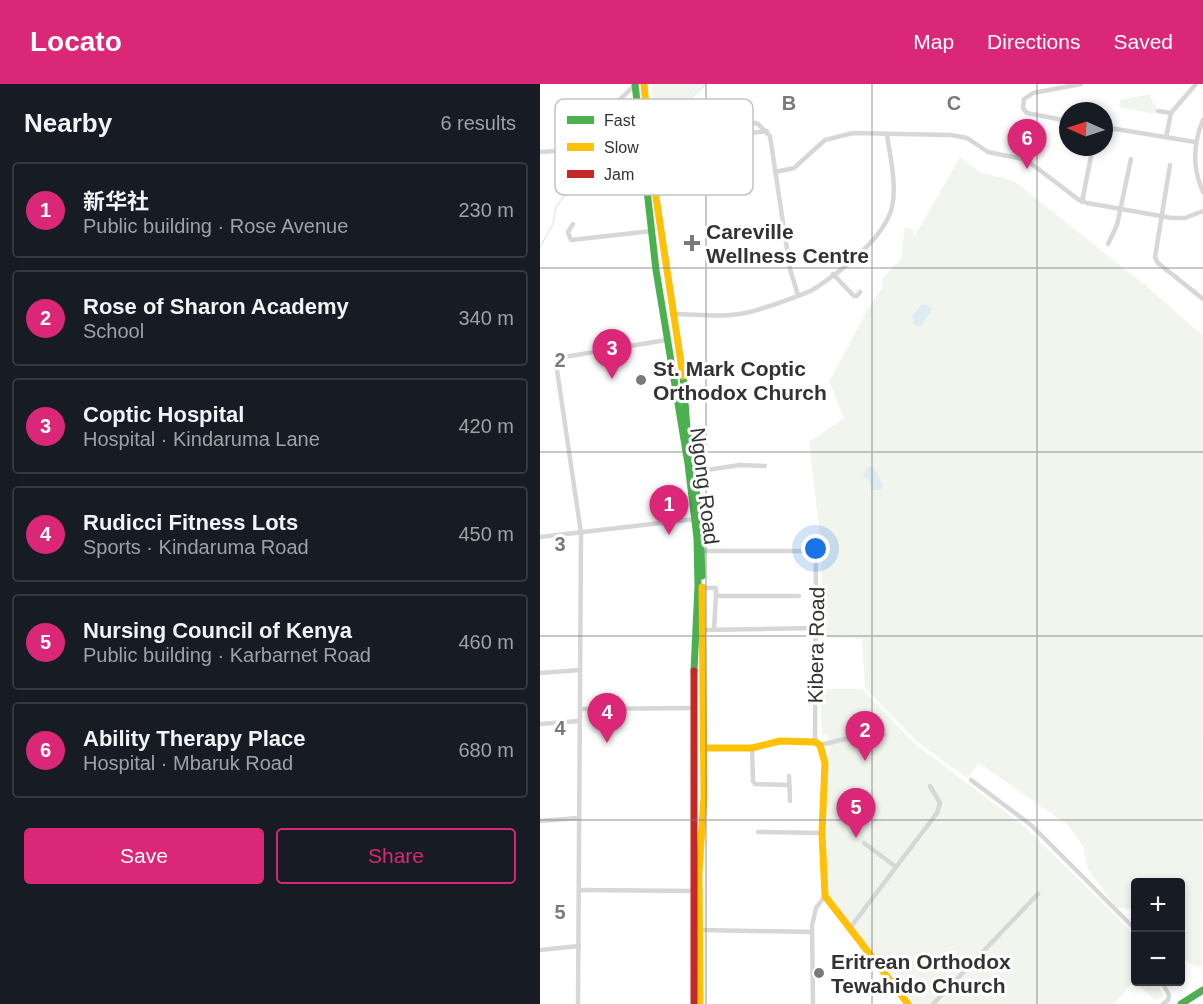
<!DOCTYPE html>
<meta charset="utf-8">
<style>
body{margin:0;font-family:Helvetica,"Noto Sans SC",sans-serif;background:#20242c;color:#f1f3f6}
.controls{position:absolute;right:18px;bottom:18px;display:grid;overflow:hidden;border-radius:6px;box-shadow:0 3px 9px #0003}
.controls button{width:54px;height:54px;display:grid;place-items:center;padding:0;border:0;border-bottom:2px solid #363941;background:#171b24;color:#f1f3f6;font:30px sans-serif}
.compass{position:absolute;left:519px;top:18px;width:54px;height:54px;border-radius:50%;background:#171b24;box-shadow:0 3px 9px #0003;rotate:273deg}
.you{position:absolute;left:276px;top:465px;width:21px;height:21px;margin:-15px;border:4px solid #fff;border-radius:50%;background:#1a73e8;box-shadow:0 0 0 9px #1a73e833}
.badge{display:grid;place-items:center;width:39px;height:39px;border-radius:50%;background:#db2777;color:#fff;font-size:20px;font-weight:700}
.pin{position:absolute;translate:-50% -50px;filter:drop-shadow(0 2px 3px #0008)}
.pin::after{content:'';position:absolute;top:32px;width:21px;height:18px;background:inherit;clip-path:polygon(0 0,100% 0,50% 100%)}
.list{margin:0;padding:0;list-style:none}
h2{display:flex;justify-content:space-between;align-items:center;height:78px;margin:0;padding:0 24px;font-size:26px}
h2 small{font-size:20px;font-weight:400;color:#9ea1a6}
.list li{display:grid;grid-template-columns:39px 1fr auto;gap:18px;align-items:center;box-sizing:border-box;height:96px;margin:0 12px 12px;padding:0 12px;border:2px solid #363941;border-radius:6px}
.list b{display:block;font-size:22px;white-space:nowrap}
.list p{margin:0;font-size:20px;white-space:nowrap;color:#9ea1a6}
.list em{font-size:20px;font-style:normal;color:#9ea1a6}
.actions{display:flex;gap:12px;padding:18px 24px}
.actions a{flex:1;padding:14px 0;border:2px solid #db2777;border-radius:6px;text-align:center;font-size:21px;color:#db2777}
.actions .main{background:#db2777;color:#fff}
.map{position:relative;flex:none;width:663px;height:920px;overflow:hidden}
header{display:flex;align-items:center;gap:36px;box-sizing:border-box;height:84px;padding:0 30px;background:#db2777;color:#fff}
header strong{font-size:28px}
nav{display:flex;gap:33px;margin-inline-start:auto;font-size:21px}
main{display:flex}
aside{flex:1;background:#171b24}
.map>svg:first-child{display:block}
.green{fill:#f1f5ed}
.water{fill:#ddebf3}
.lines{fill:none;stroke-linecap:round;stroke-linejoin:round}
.stream{stroke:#ddebf3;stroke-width:1.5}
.street{stroke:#d7d7d7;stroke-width:4.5}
.fast{stroke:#4caf50;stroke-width:7}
.slow{stroke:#ffc107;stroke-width:7}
.jam{stroke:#c62828;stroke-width:7}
.grid{fill:none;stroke:#7a7a7a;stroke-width:1.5;stroke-opacity:0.55}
.poi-dot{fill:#7a7a7a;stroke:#fff;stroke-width:2}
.labels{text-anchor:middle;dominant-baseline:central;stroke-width:6;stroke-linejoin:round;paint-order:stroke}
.poi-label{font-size:21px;font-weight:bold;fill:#333;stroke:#fff;text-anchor:start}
.street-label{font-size:21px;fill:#333;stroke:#fff}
.key{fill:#fff;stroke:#c2c2c2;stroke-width:1.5}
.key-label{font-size:16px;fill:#333}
.grid-label{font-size:20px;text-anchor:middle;font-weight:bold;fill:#7a7a7a;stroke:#fff;stroke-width:6;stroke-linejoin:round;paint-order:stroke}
</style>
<header>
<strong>Locato</strong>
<nav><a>Map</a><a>Directions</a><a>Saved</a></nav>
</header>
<main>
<aside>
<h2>Nearby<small>6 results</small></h2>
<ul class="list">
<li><span class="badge">1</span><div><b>新华社</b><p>Public building · Rose Avenue</p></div><em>230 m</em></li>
<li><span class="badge">2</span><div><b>Rose of Sharon Academy</b><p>School</p></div><em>340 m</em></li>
<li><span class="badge">3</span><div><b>Coptic Hospital</b><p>Hospital · Kindaruma Lane</p></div><em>420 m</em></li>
<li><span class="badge">4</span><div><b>Rudicci Fitness Lots</b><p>Sports · Kindaruma Road</p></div><em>450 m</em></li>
<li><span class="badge">5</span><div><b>Nursing Council of Kenya</b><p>Public building · Karbarnet Road</p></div><em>460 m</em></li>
<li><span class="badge">6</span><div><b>Ability Therapy Place</b><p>Hospital · Mbaruk Road</p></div><em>680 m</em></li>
</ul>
<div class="actions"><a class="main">Save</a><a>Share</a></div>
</aside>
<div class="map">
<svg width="663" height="920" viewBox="0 0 663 920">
<rect width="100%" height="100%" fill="#fff"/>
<g class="green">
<polygon points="111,0 164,0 117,43 115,43"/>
<polygon points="610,10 613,19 617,23 615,30 579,23 580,16"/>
<path d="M420 73 440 88 474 97 611 206 663 252 662 883C651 883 647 878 641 870L640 798H596L595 825 576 824 548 785 543 762 528 741 439 679 427 694 379 659 325 604 322 555 282 553 281 461 269 358 304 334 289 298 328 225 343 202 341 197C348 188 357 181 363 171L362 166 365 143 373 145 375 152Z"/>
<polygon points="280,605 322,605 374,659 484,742 588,844 595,856 596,898 617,898 624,913 615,916 594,897 574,920 374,920 290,816 286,808 289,653 282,650"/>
</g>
<g class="water">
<polygon points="386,220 392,225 381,242 376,242 373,239 373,231 381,221"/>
<polygon points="331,382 335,385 343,402 340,406 331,406 330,398 323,391 327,384"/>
</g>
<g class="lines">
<g class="stream">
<polyline points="115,47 166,0"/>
<polyline points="0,163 13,140 16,123 30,104 60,78 99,57"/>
</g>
<g class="street">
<polyline points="618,27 631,29"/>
<path d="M663 36C653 60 652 84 663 108"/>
<polyline points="208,37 218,40 230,52 250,185 258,211"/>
<polyline points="528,37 487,29 483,24 484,15 493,9 541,0"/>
<polyline points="564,43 655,58"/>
<polyline points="191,44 192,49 195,51 227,47"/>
<polyline points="626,53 631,29 656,0"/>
<polyline points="0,68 15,67 70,25 95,1"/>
<polyline points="630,81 615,173 618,179 663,215"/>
<polyline points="235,88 254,84 285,56 313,49 411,51 427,54 448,68 478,74 489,78 539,116 547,119 632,134 645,134 663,127"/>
<polyline points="542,118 552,67"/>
<polyline points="33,140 28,148 31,156 112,147"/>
<polyline points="568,160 577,141 591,75"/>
<polyline points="293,190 314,212 317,212 320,208"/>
<path d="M132 230C156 230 181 234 205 229 217 227 266 210 274 205 300 188 345 154 352 123 357 100 350 73 347 50"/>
<polyline points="153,388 200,381 225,382"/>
<polyline points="0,453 155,435"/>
<polyline points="162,467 271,467 276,470 275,658"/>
<polyline points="162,504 176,504 176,511 180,512 259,512"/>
<polyline points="163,546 276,544"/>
<polyline points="174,546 176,511"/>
<polyline points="0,589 40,586"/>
<polyline points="40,625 154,624"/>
<polyline points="0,640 39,637"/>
<polyline points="280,661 318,652 344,651"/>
<polyline points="212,664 213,697 215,700 249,701"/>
<polyline points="249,692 250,717"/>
<polyline points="431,696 491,741 596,846"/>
<polyline points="0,737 39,734"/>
<polyline points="218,748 282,749"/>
<polyline points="324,759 356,783"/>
<polyline points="40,806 155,807"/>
<polyline points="310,844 397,729 400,719 390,702"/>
<polyline points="160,846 272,848"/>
<polyline points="0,866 39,862"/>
<polyline points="622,898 629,911 628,916 623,920"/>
<polyline points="38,920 41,449 16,279 18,274 126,256"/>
<polyline points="273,920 272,842 276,824 285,812"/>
<polyline points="393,920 498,810"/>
</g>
<g class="fast">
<polyline points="95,0 116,186 148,380 157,454 158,502 154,587"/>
<polyline points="143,292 147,344 160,433 162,492"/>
<polyline points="641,920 663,906"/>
</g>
<g class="slow">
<polyline points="104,0 114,100 143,292"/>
<polyline points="164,664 212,664 240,657 275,658 280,661 285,679 282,749 285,812 368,920"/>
<polyline points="160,920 159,789 164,712 162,503"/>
</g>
<polyline class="jam" points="154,920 154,587"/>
</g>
<path class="grid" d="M166 0V920M332 0V920M497 0V920M0 184H663M0 368H663M0 552H663M0 736H663"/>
<g class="poi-dot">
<path d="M149 150h6v6h6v6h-6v6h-6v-6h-6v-6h6z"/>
<circle cx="101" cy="296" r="6"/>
<circle cx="279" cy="889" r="6"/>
</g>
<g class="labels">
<g class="poi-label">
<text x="166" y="147">Careville<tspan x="166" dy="24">Wellness Centre</tspan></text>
<text x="113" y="284">St. Mark Coptic<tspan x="113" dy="24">Orthodox Church</tspan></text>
<text x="291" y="877">Eritrean Orthodox<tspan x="291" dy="24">Tewahido Church</tspan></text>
</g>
<g class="street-label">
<text transform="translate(165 402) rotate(83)">Ngong Road</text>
<text transform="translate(276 561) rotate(-89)">Kibera Road</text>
</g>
</g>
<rect x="15" y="15" width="198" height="96" rx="9" class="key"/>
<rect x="27" y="32" width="27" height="8" fill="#4caf50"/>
<rect x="27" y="59" width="27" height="8" fill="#ffc107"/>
<rect x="27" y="86" width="27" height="8" fill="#c62828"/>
<g class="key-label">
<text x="64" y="42">Fast</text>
<text x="64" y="69">Slow</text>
<text x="64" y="96">Jam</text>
</g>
<g class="grid-label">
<text x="249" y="26">B</text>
<text x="414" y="26">C</text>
<text x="20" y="283">2</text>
<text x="20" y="467">3</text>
<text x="20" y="651">4</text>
<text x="20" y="835">5</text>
</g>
</svg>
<div class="controls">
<button>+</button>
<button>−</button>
</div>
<svg class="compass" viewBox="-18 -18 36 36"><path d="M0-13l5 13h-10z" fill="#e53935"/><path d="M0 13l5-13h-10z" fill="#9ea1a6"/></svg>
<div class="you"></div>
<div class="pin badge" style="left:129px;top:451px">1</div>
<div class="pin badge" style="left:325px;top:677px">2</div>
<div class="pin badge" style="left:72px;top:295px">3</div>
<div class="pin badge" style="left:67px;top:659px">4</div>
<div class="pin badge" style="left:316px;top:754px">5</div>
<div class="pin badge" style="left:487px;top:85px">6</div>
</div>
</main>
